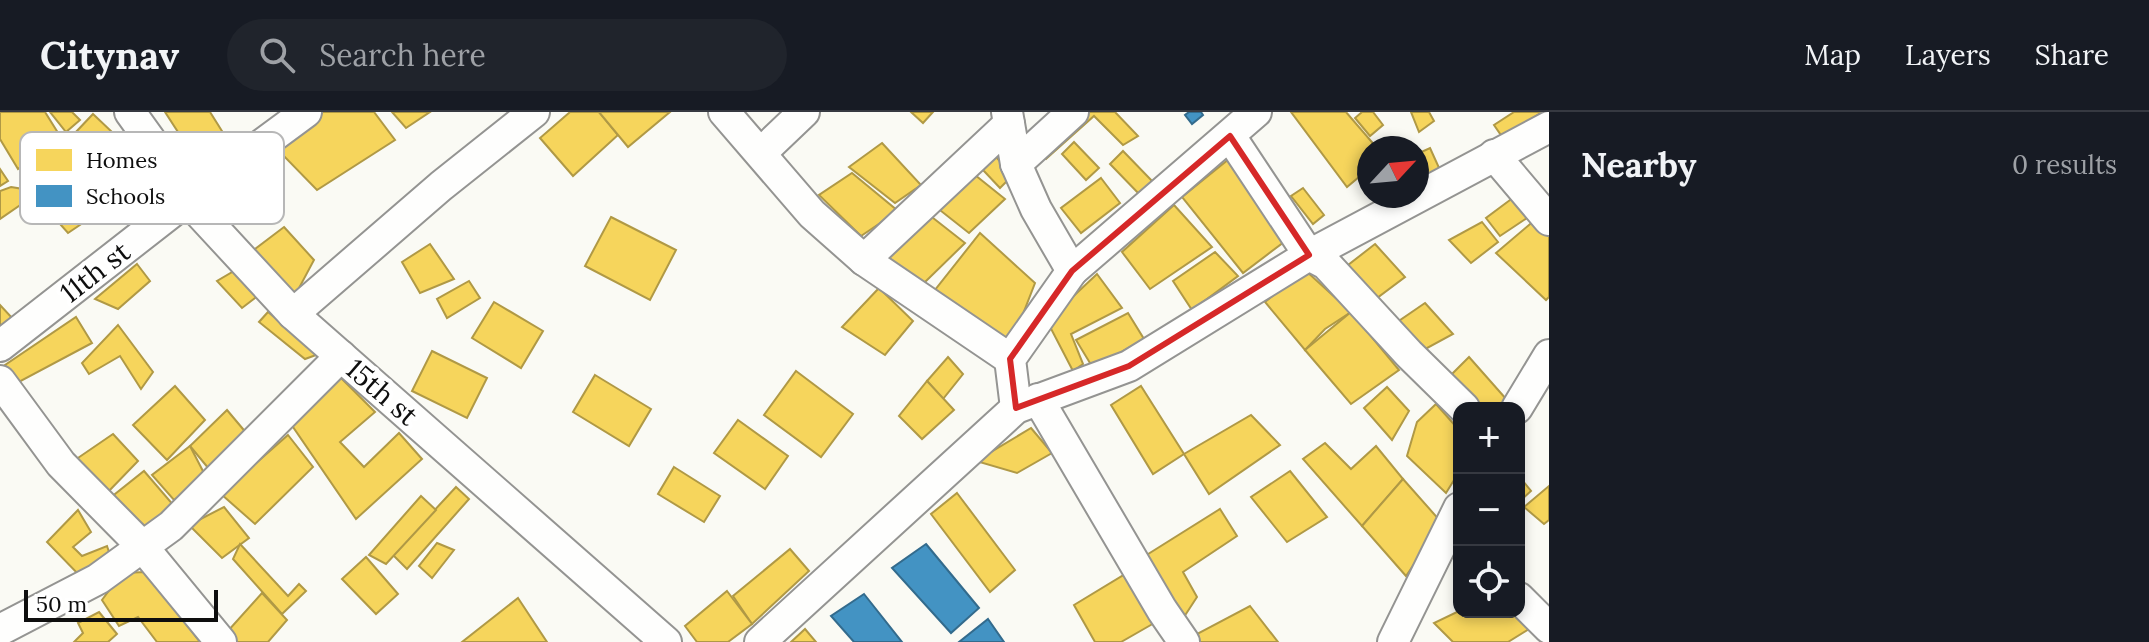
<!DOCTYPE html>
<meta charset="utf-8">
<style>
body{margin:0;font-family:Lora,serif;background:#20242c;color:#f1f3f6}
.controls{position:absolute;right:24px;bottom:24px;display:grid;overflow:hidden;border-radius:16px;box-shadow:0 4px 12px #0003}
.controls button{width:72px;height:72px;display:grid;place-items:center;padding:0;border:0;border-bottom:2px solid #363941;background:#171b24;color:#f1f3f6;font:40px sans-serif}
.compass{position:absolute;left:1357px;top:24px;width:72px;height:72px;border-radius:50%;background:#171b24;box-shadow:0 4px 12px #0003;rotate:64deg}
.scale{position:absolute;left:24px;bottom:20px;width:194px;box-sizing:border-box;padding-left:8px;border:4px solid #0e0e0e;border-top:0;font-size:22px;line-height:28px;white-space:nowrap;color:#0e0e0e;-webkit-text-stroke:6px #fff;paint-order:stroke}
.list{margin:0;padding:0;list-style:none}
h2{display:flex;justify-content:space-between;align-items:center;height:104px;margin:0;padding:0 32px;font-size:34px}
h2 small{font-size:26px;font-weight:400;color:#9ea1a6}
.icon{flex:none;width:44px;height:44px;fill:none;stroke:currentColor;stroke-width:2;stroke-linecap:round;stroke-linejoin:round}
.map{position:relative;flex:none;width:1549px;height:530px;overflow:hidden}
header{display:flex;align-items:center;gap:48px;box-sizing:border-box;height:112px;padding:0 40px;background:#171b24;border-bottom:2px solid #363941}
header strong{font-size:38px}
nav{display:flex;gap:44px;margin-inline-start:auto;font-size:28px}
.search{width:560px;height:72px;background:#20242c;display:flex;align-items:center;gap:20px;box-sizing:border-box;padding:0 28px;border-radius:44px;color:#9ea1a6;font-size:30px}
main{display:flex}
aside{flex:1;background:#171b24}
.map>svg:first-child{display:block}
.homes{fill:#f6d55c;stroke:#b09945;stroke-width:2}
.schools{fill:#4393c3;stroke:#336b8d;stroke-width:2}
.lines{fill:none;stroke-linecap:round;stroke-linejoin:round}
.street-casing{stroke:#949492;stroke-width:34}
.street{stroke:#fefefd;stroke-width:30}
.marked{fill:none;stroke:#d62828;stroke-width:6;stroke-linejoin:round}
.labels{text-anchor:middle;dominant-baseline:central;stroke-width:8;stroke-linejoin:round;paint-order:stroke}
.street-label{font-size:28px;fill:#0e0e0e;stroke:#fff}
.key{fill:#fff;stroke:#b7b7b7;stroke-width:2}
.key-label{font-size:22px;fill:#0e0e0e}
</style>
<header>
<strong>Citynav</strong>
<div class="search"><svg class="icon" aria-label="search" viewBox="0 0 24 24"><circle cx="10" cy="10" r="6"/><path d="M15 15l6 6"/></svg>Search here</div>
<nav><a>Map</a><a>Layers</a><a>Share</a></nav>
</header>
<main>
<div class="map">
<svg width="1549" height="530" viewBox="0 0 1549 530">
<rect width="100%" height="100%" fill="#fafaf4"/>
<g class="homes">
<polygon points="0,0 45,0 60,24 18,57 0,27"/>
<polygon points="50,0 72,0 80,8 66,20"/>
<polygon points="165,0 210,0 232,35 202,57"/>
<polygon points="323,0 374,0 395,28 317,78 275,35"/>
<polygon points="392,0 430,0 406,16"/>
<polygon points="570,0 599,0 618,23 573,64 540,26"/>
<polygon points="599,0 670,0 628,35"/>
<polygon points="911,0 933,0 923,11"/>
<polygon points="1087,0 1115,0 1138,24 1123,33 1094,4 1046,47 1039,41"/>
<polygon points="1291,0 1346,0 1377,36 1369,36 1369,68 1367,70 1359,65 1347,75"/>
<polygon points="1362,0 1373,0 1383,13 1370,24 1355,6"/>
<polygon points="1411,0 1429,0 1434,9 1419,20"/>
<polygon points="1514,0 1542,0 1503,26 1494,13"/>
<polygon points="93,2 112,20 102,31 114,52 37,109 28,93 91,48 75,21"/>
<polygon points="1074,30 1099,56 1086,68 1062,42"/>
<polygon points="882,31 921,73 895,91 849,55"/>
<polygon points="1430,36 1440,58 1417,69 1417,42"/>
<polygon points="1123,39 1155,72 1142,85 1110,52"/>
<polygon points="996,45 1013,63 1000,76 983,58"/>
<polygon points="1229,47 1288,127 1243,161 1182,85"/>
<polygon points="0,57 8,69 0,74"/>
<polygon points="970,59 1005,87 969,121 936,95"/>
<polygon points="852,61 898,99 861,124 819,83"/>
<polygon points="1101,66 1120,91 1081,121 1061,96"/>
<polygon points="11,75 23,77 29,87 0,107 0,79"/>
<polygon points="1303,76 1324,103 1313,112 1291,84"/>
<polygon points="79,78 99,100 68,121 52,103"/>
<polygon points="1514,85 1530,104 1500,124 1486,106"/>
<polygon points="1174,93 1212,135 1150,177 1122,140"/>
<polygon points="928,102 965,131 922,173 886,148"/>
<polygon points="611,105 676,138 650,188 585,154"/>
<polygon points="1536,107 1549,125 1549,185 1546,188 1496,141"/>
<polygon points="1482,110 1498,130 1471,151 1449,128"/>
<polygon points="284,115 314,148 290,193 247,143"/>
<polygon points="980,121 1035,171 1011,233 931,183"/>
<polygon points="430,132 454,167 420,181 402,150"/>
<polygon points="1375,132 1405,165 1369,192 1343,157"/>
<polygon points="1215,140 1238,164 1192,198 1173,169"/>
<polygon points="137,152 150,169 118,197 95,187"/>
<polygon points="1305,158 1351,200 1325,217 1305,238 1265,190"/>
<polygon points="234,159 259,183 242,196 217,169"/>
<polygon points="1097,162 1122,196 1071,222 1083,252 1073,259 1047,209"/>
<polygon points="469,169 480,186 447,206 437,187"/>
<polygon points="879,176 913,209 885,243 842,215"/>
<polygon points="494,190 543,219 521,256 472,226"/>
<polygon points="1425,191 1453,222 1418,241 1393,213"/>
<polygon points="0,193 14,208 0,217"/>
<polygon points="268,200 319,242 305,247 259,210"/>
<polygon points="1351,200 1399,258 1351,292 1305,238"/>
<polygon points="1128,201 1144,227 1093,256 1076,228"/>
<polygon points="76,205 92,231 17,271 5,253"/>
<polygon points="118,213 153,260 141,277 120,244 89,262 82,251"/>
<polygon points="432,239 487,266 467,306 412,279"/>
<polygon points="948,245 963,262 943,287 927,269"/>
<polygon points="1469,245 1507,288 1499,296 1479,296 1445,269"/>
<polygon points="796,259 853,302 821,345 764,303"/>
<polygon points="337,262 375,300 340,330 364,355 399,321 422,347 356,407 291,312"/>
<polygon points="595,263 651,297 629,334 573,300"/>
<polygon points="927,269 954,298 922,327 899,304"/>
<polygon points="175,274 205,308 167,348 133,313"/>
<polygon points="1141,274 1184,342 1153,362 1111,293"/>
<polygon points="1387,275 1409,299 1392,328 1364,296"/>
<polygon points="1436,292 1459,318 1459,360 1446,381 1407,344 1417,310"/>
<polygon points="227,298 248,323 209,357 190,334"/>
<polygon points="1251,303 1280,333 1209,382 1184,342"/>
<polygon points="738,308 788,344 765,377 714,341"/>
<polygon points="1031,316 1052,341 1017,361 976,349"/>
<polygon points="113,322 138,349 106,382 72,350"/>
<polygon points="288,323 313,355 255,412 221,382"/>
<polygon points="1325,331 1351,357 1376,334 1403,367 1362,414 1303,347"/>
<polygon points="190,334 206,365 174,388 152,363"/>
<polygon points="674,355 720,384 704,410 658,382"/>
<polygon points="144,359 175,395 146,415 110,386"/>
<polygon points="1290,359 1327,405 1287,430 1251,385"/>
<polygon points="1519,364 1531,379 1519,390"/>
<polygon points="1403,367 1442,411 1406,464 1362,414"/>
<polygon points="1549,374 1549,408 1544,412 1524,395"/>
<polygon points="456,375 469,387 407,457 393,443"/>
<polygon points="957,381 1015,458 990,480 931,402"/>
<polygon points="421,384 436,398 386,452 369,443"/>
<polygon points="224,395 249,426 222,446 189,413"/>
<polygon points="1220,397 1237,424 1183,460 1197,485 1184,505 1145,444"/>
<polygon points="78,398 91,420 73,435 82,444 107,434 110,443 80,464 47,430"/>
<polygon points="437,431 454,438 432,466 419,454"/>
<polygon points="240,432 288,484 299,472 306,479 282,502 233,447"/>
<polygon points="790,437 809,459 752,512 733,484"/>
<polygon points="366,445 398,482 376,502 342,467"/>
<polygon points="146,460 200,530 157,530 138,505 119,514 102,488 122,461"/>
<polygon points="1127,461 1156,510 1121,530 1095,530 1074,493"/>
<polygon points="727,479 752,512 728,530 697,530 685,514"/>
<polygon points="262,481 287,508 268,530 237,530 227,520"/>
<polygon points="518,486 547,530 462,530"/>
<polygon points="1250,494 1278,530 1200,530 1195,523"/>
<polygon points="1459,499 1512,500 1529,517 1508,530 1453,530 1434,511"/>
<polygon points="99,500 117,522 108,530 74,530 83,521 78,511"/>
<polygon points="805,517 816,530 791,530"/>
</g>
<g class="schools">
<polygon points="1189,0 1201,0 1203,3 1192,12 1185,3"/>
<polygon points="926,432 979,496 951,521 892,456"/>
<polygon points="864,482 902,530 854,530 831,504"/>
<polygon points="988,507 1004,530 959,530"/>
</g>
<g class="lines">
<defs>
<g id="street">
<polyline points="130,0 191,85 194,95 293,202 666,530"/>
<polyline points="724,0 812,102 864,148 1010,247"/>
<polyline points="1007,0 1016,52 1036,97 1072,159 1010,247 1016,296"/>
<polyline points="1230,24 1309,143 1326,152 1409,242 1464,296"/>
<polyline points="761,41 804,0"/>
<polyline points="1494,43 1549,108"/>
<polyline points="1016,52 1073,0"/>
<polyline points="864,148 1009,12"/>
<polyline points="1072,159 1256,0"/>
<polyline points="293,202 441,74 534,0"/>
<polyline points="0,234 191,85 306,0"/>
<polyline points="0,269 61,352 142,434 221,530"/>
<polyline points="1038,287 1162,498 1184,530"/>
<polyline points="1517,296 1549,243"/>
<polyline points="1519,486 1549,516"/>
<polyline points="0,518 98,467 171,414 341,244"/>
<polyline points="760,530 1016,296 1129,254 1309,143 1549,15"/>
<polyline points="1393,530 1459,396"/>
</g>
</defs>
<use href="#street" class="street-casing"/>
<use href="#street" class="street"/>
</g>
<path class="marked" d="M1230 24 1309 143 1129 254 1016 296 1010 247 1072 159Z"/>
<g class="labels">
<g class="street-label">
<text transform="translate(95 160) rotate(-38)">11th st</text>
<text transform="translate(382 280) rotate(41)">15th st</text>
</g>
</g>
<rect x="20" y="20" width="264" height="92" rx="12" class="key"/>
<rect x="36" y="37" width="36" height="22" fill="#f6d55c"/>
<rect x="36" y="73" width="36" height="22" fill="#4393c3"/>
<g class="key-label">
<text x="86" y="56">Homes</text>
<text x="86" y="92">Schools</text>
</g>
</svg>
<div class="controls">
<button>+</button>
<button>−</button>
<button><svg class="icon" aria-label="locate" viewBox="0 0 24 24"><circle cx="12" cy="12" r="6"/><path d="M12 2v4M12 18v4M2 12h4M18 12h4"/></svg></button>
</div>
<svg class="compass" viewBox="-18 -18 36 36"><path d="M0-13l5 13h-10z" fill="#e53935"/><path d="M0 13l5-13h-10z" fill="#9ea1a6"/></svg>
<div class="scale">50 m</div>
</div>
<aside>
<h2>Nearby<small>0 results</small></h2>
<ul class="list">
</ul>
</aside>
</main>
